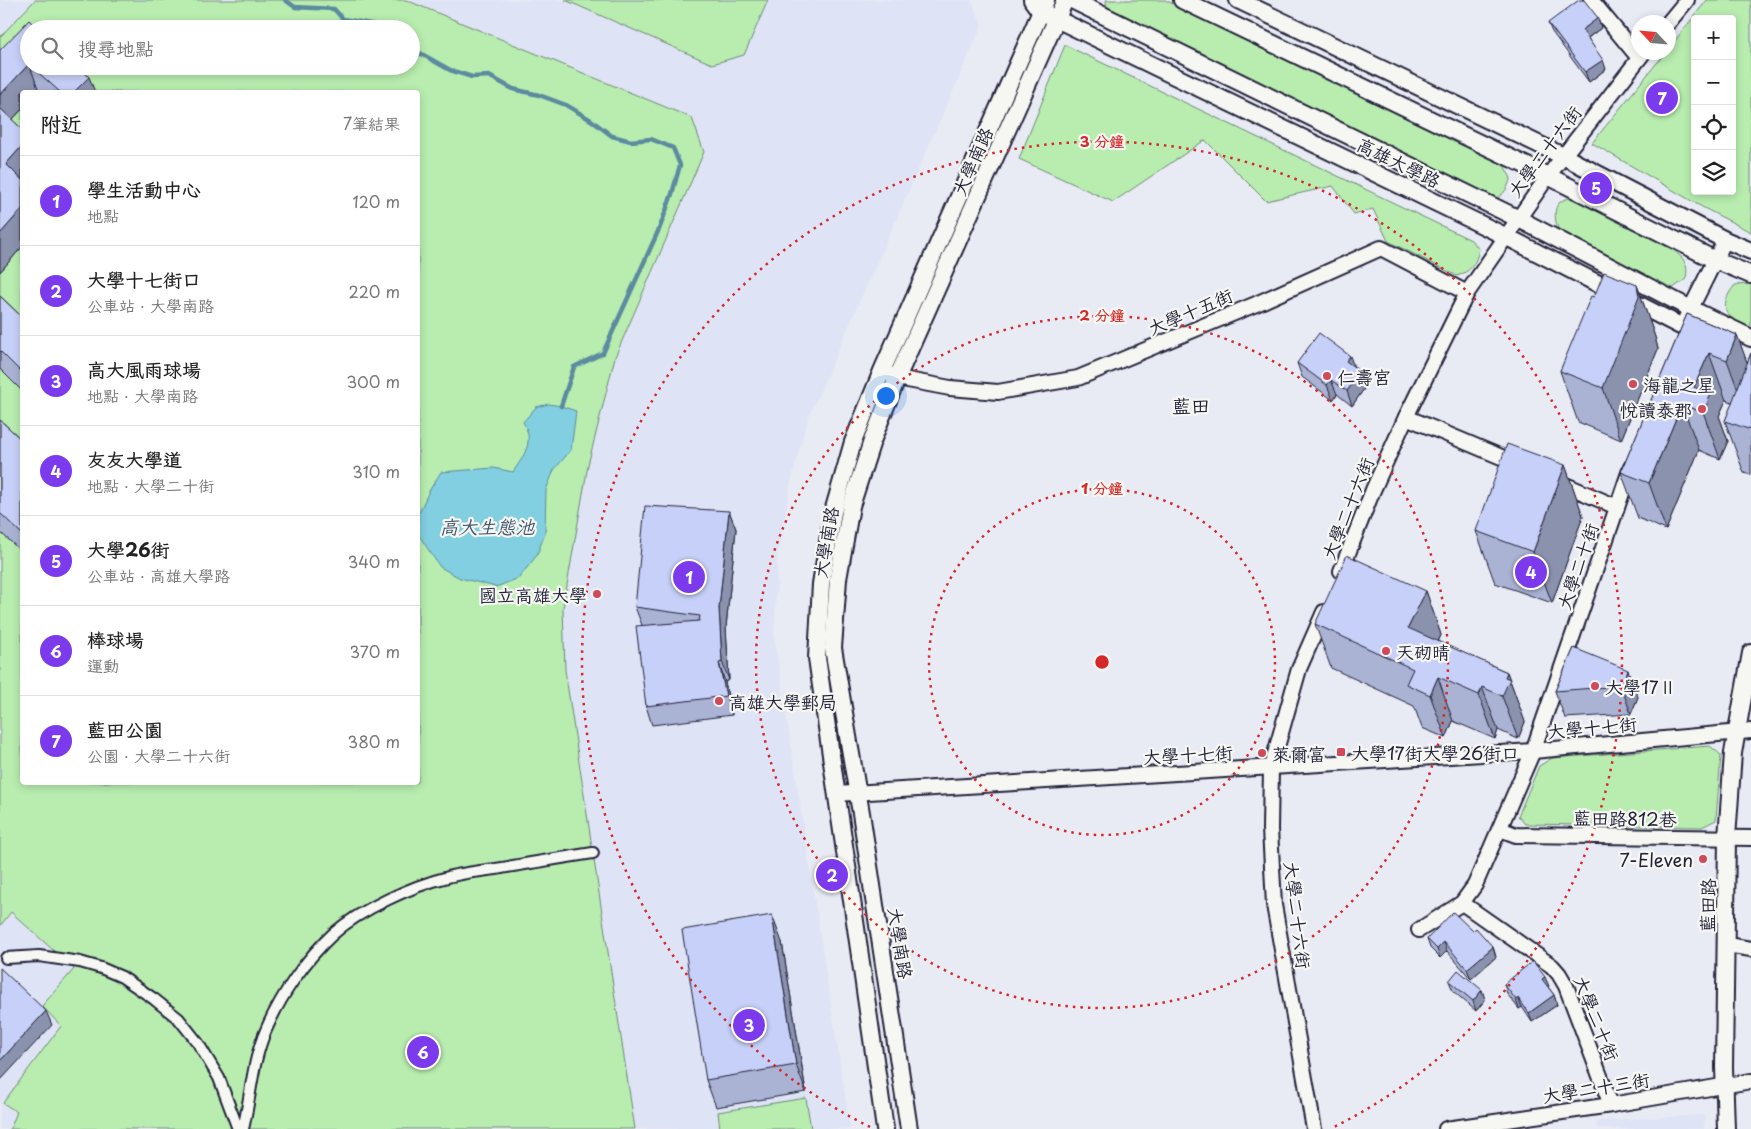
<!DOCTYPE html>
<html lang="zh-TW">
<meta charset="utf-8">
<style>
body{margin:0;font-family:"Playpen Sans","LXGW WenKai TC",sans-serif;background:#f2f2f2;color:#222}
.controls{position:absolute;right:15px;top:15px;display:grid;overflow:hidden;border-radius:5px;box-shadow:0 2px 8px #0003}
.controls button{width:45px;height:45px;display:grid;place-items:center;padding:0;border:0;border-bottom:1px solid #e0e0e0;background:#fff;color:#222;font:25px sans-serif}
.compass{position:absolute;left:1631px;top:15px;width:45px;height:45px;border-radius:50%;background:#fff;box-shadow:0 2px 8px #0003;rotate:296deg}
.you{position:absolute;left:885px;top:395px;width:18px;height:18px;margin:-12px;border:4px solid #fff;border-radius:50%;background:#1a73e8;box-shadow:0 0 0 8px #1a73e833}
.badge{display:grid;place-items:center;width:32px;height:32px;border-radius:50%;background:#7c3aed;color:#fff;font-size:16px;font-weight:700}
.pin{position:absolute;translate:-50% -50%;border:2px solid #fff;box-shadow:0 1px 5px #0006}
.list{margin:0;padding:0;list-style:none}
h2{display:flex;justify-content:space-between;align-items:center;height:65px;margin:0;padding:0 20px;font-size:21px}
h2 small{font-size:16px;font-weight:400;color:#767676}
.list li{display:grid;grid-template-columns:32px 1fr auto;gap:15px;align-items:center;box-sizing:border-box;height:90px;padding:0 20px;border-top:1px solid #e0e0e0}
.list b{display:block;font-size:19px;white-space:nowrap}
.list p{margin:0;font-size:16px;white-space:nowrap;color:#767676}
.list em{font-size:16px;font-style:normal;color:#767676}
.icon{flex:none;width:28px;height:28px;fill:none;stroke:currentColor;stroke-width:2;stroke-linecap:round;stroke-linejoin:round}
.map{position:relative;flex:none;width:1751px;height:1129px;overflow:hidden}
.search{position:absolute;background:#fff;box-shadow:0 2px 8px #0003;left:20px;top:20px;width:400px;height:55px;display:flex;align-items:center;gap:12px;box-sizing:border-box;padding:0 18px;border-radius:28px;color:#767676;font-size:19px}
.panel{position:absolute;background:#fff;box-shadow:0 2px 8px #0003;left:20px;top:90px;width:400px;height:695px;border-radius:5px}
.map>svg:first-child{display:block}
.built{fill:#dee3f5;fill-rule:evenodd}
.green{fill:#b8edaf;stroke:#6d8875;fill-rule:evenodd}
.water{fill:#82cfe1;stroke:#5c8a9f}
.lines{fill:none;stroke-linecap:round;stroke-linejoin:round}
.stream{stroke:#5c8a9f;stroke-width:4.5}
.pedestrian-casing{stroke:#22223b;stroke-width:14}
.minor-casing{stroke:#22223b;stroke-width:18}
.tertiary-casing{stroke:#22223b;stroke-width:20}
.pedestrian{stroke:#f6f6f2;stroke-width:10}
.minor{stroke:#f6f6f2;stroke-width:14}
.tertiary{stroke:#f6f6f2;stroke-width:16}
.wall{fill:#abb3d5;stroke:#22223b}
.shaded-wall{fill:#8b92ae;stroke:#22223b}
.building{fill:#c7d0f8;stroke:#22223b}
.ring{fill:none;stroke:#d62828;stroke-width:2.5;stroke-dasharray:2.5 5}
.poi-dot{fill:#d1495b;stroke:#f6f6f2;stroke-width:2}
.labels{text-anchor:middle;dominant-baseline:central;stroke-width:4.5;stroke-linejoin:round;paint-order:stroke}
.street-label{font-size:18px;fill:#22223b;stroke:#f6f6f2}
.poi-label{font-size:18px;fill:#22223b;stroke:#f6f6f2;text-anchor:start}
.neighbourhood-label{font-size:19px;fill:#22223b;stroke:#f6f6f2}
.water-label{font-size:19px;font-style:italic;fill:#3f566d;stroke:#f6f6f2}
.centre{fill:#d62828;stroke:#f6f6f2;stroke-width:2.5}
.ring-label{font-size:15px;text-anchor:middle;font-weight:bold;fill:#d62828;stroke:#f6f6f2;stroke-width:4.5;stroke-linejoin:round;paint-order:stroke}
</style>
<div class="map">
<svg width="1751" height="1129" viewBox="0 0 1751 1129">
<rect width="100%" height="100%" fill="#e8ebf4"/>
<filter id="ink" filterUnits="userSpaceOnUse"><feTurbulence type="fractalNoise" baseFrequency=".02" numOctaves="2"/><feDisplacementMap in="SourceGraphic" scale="10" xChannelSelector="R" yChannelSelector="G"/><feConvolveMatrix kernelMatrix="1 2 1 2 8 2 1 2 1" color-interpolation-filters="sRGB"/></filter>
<g filter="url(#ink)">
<g class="built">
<path d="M0 0H971L982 25 808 418 792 477 778 552 774 636 850 1129H0ZM29 29H411V66H29ZM22 92H418V782H22Z"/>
<polygon points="1704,1115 1704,1129 1597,1129 1597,1121"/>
</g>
<g class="green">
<path d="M35 0H406L692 118 704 152 615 357 588 465 563 608 565 670 635 1129H10L17 1112 3 1103 61 1026 42 1006 74 969 11 912 0 926V37ZM29 29H411V66H29ZM22 92H418V782H22Z"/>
<polygon points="565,0 768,0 744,55 712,64"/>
<path d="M1106 0H1165L1503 164 1511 178C1507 188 1505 195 1494 199L1112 14 1107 7Z"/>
<path d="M1707 0H1751V232L1702 207 1592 143 1665 53 1668 52 1669 48ZM1695 19H1732V191H1695Z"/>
<path d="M1065 45 1471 240 1479 249C1476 264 1471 271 1457 276L1388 241 1373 209 1354 214 1333 186 1266 201 1205 140 1113 202 1019 159Z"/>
<path d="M1571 198 1580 200 1672 249C1684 258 1689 264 1686 279L1673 288 1658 283 1558 229C1553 214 1553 200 1571 198Z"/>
<path d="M1751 284V330C1727 319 1716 308 1735 285Z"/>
<polygon points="1710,746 1721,755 1716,820 1702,827 1525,824 1518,816 1539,766 1552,758"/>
<polygon points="806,1098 811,1129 720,1129 718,1112"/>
</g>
<path class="water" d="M549 404 561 406 576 411 571 450 554 470 546 490 545 533 537 555 519 578 496 587 460 578 440 567 418 534V515L429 491 441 472 494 468 513 472C524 456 535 441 523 422L536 407Z"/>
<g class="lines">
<g class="stream">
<polyline points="285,0 295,7 334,9 343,19 376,25 382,29"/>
<polyline points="411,48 450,70 472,77 489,76 513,89 539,95 566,105 591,120 612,136 631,141 651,139 673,148 680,165 672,194 660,227 603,353 574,367 561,406"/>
</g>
<defs>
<g id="pedestrian">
<polyline points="6,958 39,956 80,962 101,968 122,977 154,999 179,1019 198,1043 219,1078 238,1129"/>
<path d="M243 1129C251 1096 252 1062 266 1030 281 995 305 960 333 934 361 909 412 886 448 877 463 873 480 871 496 869 529 863 561 858 593 853"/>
</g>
<g id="minor">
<polyline points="1591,0 1639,58"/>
<polyline points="1668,23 1687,0"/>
<polyline points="1686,318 1725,240"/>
<polyline points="889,374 897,378 950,388 998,392 1078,378 1256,304 1381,248 1467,293"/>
<polyline points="1406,417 1518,464"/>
<polyline points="1556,481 1617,507"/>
<polyline points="1341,571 1373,490 1406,417 1467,293 1548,176 1644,52"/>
<polyline points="836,794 1533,751 1751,731"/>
<polyline points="1500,829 1516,835 1751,838"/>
<polyline points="1462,903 1552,966 1559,974 1566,986 1611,1105"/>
<polyline points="1419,930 1462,903 1475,885 1533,751 1631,467"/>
<polyline points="1727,945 1751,949"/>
<polyline points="1314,1129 1274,905 1270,829 1271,768 1299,669 1324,612"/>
<polyline points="1446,1129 1611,1105 1751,1081"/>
</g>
<g id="tertiary">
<polyline points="1032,0 1040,11 1505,236 1700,336"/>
<polyline points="1072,0 1517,218 1691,309 1751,338"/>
<polyline points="1182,0 1548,176 1715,260 1751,275"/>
<polyline points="1238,0 1563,156 1725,240 1751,251"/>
<polyline points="885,1129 817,658 821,584 833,512 853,442 882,371 1046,0"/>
<polyline points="909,1129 861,813 833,648 838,579 851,506 872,441 897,378 1065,0"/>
<polyline points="1726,1129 1724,1067 1727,838 1733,753 1751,653"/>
</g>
</defs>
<use href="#pedestrian" class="pedestrian-casing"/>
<use href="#minor" class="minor-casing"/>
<use href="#tertiary" class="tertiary-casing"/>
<use href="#pedestrian" class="pedestrian"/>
<use href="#minor" class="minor"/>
<use href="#tertiary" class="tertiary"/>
</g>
<g class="wall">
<polygon points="1548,23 1601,28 1588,38 1606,69 1589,82 1552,32"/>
<polygon points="29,29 29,66 78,66 95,92 40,92 39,91 38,92 22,92 22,109 12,120 22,129 22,247 0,272 0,50"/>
<polygon points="1637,285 1655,337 1658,349 1621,440 1578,422 1560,371 1594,297"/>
<polygon points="0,296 22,317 22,391 0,369"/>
<polygon points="1687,314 1737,335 1747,363 1751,353 1751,475 1744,473 1725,421 1733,402 1726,400 1719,416 1728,441 1720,459 1699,450 1666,530 1638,518 1621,472"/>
<polygon points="1297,363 1354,367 1366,386 1352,406 1337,394 1333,400 1302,377"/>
<polygon points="0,420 22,440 22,552 0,532"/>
<polygon points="1565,465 1583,516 1552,603 1495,583 1476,531"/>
<polygon points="729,511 736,529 726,627 729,680 725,682 732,715 652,725 646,706 642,625 635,607"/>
<polygon points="1426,591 1441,635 1438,642 1507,672 1525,722 1518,739 1498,730 1495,739 1453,721 1446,738 1422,728 1414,706 1331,668 1315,624"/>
<polygon points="1574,648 1638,697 1631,714 1565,718 1555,691"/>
<polygon points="1473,931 1493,947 1496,957 1471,979 1447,951 1440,958 1430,948 1427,939"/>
<polygon points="782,942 806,1092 716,1107 706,1080"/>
<polygon points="1449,981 1482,990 1485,1000 1476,1011 1453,991"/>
<polygon points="1504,984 1549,986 1548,987 1554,995 1557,1005 1532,1022 1522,1007 1519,1009 1507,994"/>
</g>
<g class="shaded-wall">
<polygon points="1598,18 1601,28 1586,39 1582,30"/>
<polygon points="1603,60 1606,69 1589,82 1585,72"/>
<polygon points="29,64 29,66 30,66 39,91 38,92 22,92 22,109 3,130 0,120 0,95"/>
<polygon points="89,77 95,92 74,92"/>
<polygon points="22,146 22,184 6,164"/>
<polygon points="22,209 22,247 0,272 0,234"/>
<polygon points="1637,285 1655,337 1658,349 1621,440 1603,388"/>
<polygon points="1737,335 1751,373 1744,407 1727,360"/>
<polygon points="1709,353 1726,400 1719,416 1728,441 1720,459 1694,387"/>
<polygon points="1350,356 1355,370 1346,361"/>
<polygon points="1361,372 1366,386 1352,406 1347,391"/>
<polygon points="1331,380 1337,394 1333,400 1327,385"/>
<polygon points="1682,404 1699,450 1666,530 1649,483"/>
<polygon points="1565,465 1583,516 1552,603 1533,552"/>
<polygon points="729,511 736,529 726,627 729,680 722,662 719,608"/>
<polygon points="1426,591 1441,635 1424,672 1408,628"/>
<polygon points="719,663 725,682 732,715 726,696"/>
<polygon points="1628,670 1638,697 1631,714 1621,686"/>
<polygon points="1507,672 1525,722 1518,739 1502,696 1505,677"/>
<polygon points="1438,677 1453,721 1446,738 1430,695"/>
<polygon points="1482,687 1498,730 1495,739 1479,695"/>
<polygon points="772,915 782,942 806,1092 796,1065"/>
<polygon points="1444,942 1447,951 1440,958 1437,949"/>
<polygon points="1493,947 1496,957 1471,979 1467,969"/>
<polygon points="1545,977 1549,986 1546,988 1542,979"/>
<polygon points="1482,990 1485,1000 1476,1011 1473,1001"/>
<polygon points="1554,995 1557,1005 1532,1022 1529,1013"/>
<polygon points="1518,998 1522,1007 1519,1009 1516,1000"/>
<polygon points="46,1011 52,1025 0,1081 0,1061"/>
</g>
<g class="building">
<polygon points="1579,0 1584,0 1598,18 1582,30 1603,60 1585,72 1548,23"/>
<polygon points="29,20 38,29 29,29 29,64 0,95 0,50"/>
<polygon points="31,66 78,66 89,77 74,92 60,92"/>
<polygon points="0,108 22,129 22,146 6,164 22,180 22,209 0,234"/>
<polygon points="1604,272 1637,285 1639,297 1603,388 1560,371 1591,296 1594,297"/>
<polygon points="0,296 22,317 22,373 0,351"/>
<polygon points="1687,314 1737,335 1727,360 1709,353 1694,387 1711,394 1703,413 1682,404 1649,483 1621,472"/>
<polygon points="1319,333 1350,356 1346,361 1361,372 1347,391 1331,380 1327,385 1297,363"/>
<polygon points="1751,353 1751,430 1725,421"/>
<polygon points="0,420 22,440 22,534 0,513"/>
<polygon points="1507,444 1565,465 1533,552 1476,531"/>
<polygon points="645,506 729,511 719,608 722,662 719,663 726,696 646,706 636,626 699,621 700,616 635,607"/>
<polygon points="1347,555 1426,591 1408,628 1507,672 1505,677 1510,679 1502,696 1482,687 1479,695 1438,677 1430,695 1406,684 1413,669 1315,624"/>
<polygon points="1574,648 1628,670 1621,686 1555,691"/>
<polygon points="1453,912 1473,931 1476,928 1493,947 1467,969 1444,942 1437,949 1427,939"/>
<polygon points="772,915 796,1065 706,1080 682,930"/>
<polygon points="1533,961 1545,977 1542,979 1554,995 1529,1013 1518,998 1516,1000 1504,984"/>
<polygon points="0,968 46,1011 0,1061"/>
<polygon points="1458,970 1482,990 1473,1001 1449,981"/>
</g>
</g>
<g class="ring">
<circle cx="1102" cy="662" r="173"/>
<circle cx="1102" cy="662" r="346"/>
<path d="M870 1127A520 520 0 1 1 1334 1127"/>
</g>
<g class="poi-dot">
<circle cx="1327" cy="376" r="5"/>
<circle cx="1633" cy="384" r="5"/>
<circle cx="1702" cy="409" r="5"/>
<circle cx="597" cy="594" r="5"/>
<circle cx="1386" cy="651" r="5"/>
<circle cx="1595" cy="686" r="5"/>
<circle cx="719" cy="701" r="5"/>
<rect x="1336" y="747" width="10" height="10" rx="2.5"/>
<circle cx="1262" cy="753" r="5"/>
<circle cx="1703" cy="859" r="5"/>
</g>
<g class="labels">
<g class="street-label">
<text transform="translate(1544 151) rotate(-53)">大學二十六街</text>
<text transform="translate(972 161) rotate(-66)">大學南路</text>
<text transform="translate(1399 162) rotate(26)">高雄大學路</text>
<text transform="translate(1190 311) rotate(-23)">大學十五街</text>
<text transform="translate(1347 508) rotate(-68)">大學二十六街</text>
<text transform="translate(825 542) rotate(-80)">大學南路</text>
<text transform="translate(1577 566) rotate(-71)">大學二十街</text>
<text transform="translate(1592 727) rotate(-5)">大學十七街</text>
<text transform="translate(1188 754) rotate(-3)">大學十七街</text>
<text transform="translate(1625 818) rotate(1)">藍田路812巷</text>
<text transform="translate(1707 905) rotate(-89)">藍田路</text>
<text transform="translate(1298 915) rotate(83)">大學二十六街</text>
<text transform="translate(901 943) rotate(81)">大學南路</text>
<text transform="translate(1597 1018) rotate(68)">大學二十街</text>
<text transform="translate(1596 1087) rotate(-9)">大學二十三街</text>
</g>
<g class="poi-label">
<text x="1337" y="376">仁壽宮</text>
<text x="1643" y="384">海龍之星</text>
<text x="1692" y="409" text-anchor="end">悅讀泰郡</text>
<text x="587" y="594" text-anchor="end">國立高雄大學</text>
<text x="1396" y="651">天砌晴</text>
<text x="1605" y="686">大學17Ⅱ</text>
<text x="729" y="701">高雄大學郵局</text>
<text x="1351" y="752">大學17街大學26街口</text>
<text x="1272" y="753">萊爾富</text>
<text x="1693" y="859" text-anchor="end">7-Eleven</text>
</g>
<g class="neighbourhood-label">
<text x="1191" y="405">藍田</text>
</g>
<g class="water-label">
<text x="487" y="526">高大生態池</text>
</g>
</g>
<circle cx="1102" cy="662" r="8" class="centre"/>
<g class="ring-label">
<text x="1102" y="147">3 分鐘</text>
<text x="1102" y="321">2 分鐘</text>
<text x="1102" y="494">1 分鐘</text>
</g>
</svg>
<div class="controls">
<button>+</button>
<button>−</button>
<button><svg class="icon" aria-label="locate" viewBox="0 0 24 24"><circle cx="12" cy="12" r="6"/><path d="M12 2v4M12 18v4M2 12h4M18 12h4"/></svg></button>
<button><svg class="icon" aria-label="layers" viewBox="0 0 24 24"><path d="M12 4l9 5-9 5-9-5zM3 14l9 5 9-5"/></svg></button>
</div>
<svg class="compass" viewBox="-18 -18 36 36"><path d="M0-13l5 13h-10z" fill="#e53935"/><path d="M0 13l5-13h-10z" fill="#767676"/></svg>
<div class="you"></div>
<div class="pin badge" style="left:689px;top:577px">1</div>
<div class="pin badge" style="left:832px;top:875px">2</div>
<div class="pin badge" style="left:749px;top:1025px">3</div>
<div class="pin badge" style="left:1531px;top:572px">4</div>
<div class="pin badge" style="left:1596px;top:188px">5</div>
<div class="pin badge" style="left:423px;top:1052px">6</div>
<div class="pin badge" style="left:1662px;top:98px">7</div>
<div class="search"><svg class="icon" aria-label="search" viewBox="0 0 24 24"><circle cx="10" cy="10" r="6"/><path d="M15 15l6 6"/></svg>搜尋地點</div>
<section class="panel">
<h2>附近<small>7筆結果</small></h2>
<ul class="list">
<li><span class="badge">1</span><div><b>學生活動中心</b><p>地點</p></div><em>120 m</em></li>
<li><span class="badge">2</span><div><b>大學十七街口</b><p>公車站 · 大學南路</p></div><em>220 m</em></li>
<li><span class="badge">3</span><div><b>高大風雨球場</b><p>地點 · 大學南路</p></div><em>300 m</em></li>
<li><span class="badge">4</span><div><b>友友大學道</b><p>地點 · 大學二十街</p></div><em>310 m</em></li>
<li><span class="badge">5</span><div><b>大學26街</b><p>公車站 · 高雄大學路</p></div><em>340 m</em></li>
<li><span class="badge">6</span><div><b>棒球場</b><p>運動</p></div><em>370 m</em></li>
<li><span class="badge">7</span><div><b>藍田公園</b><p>公園 · 大學二十六街</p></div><em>380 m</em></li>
</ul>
</section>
</div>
